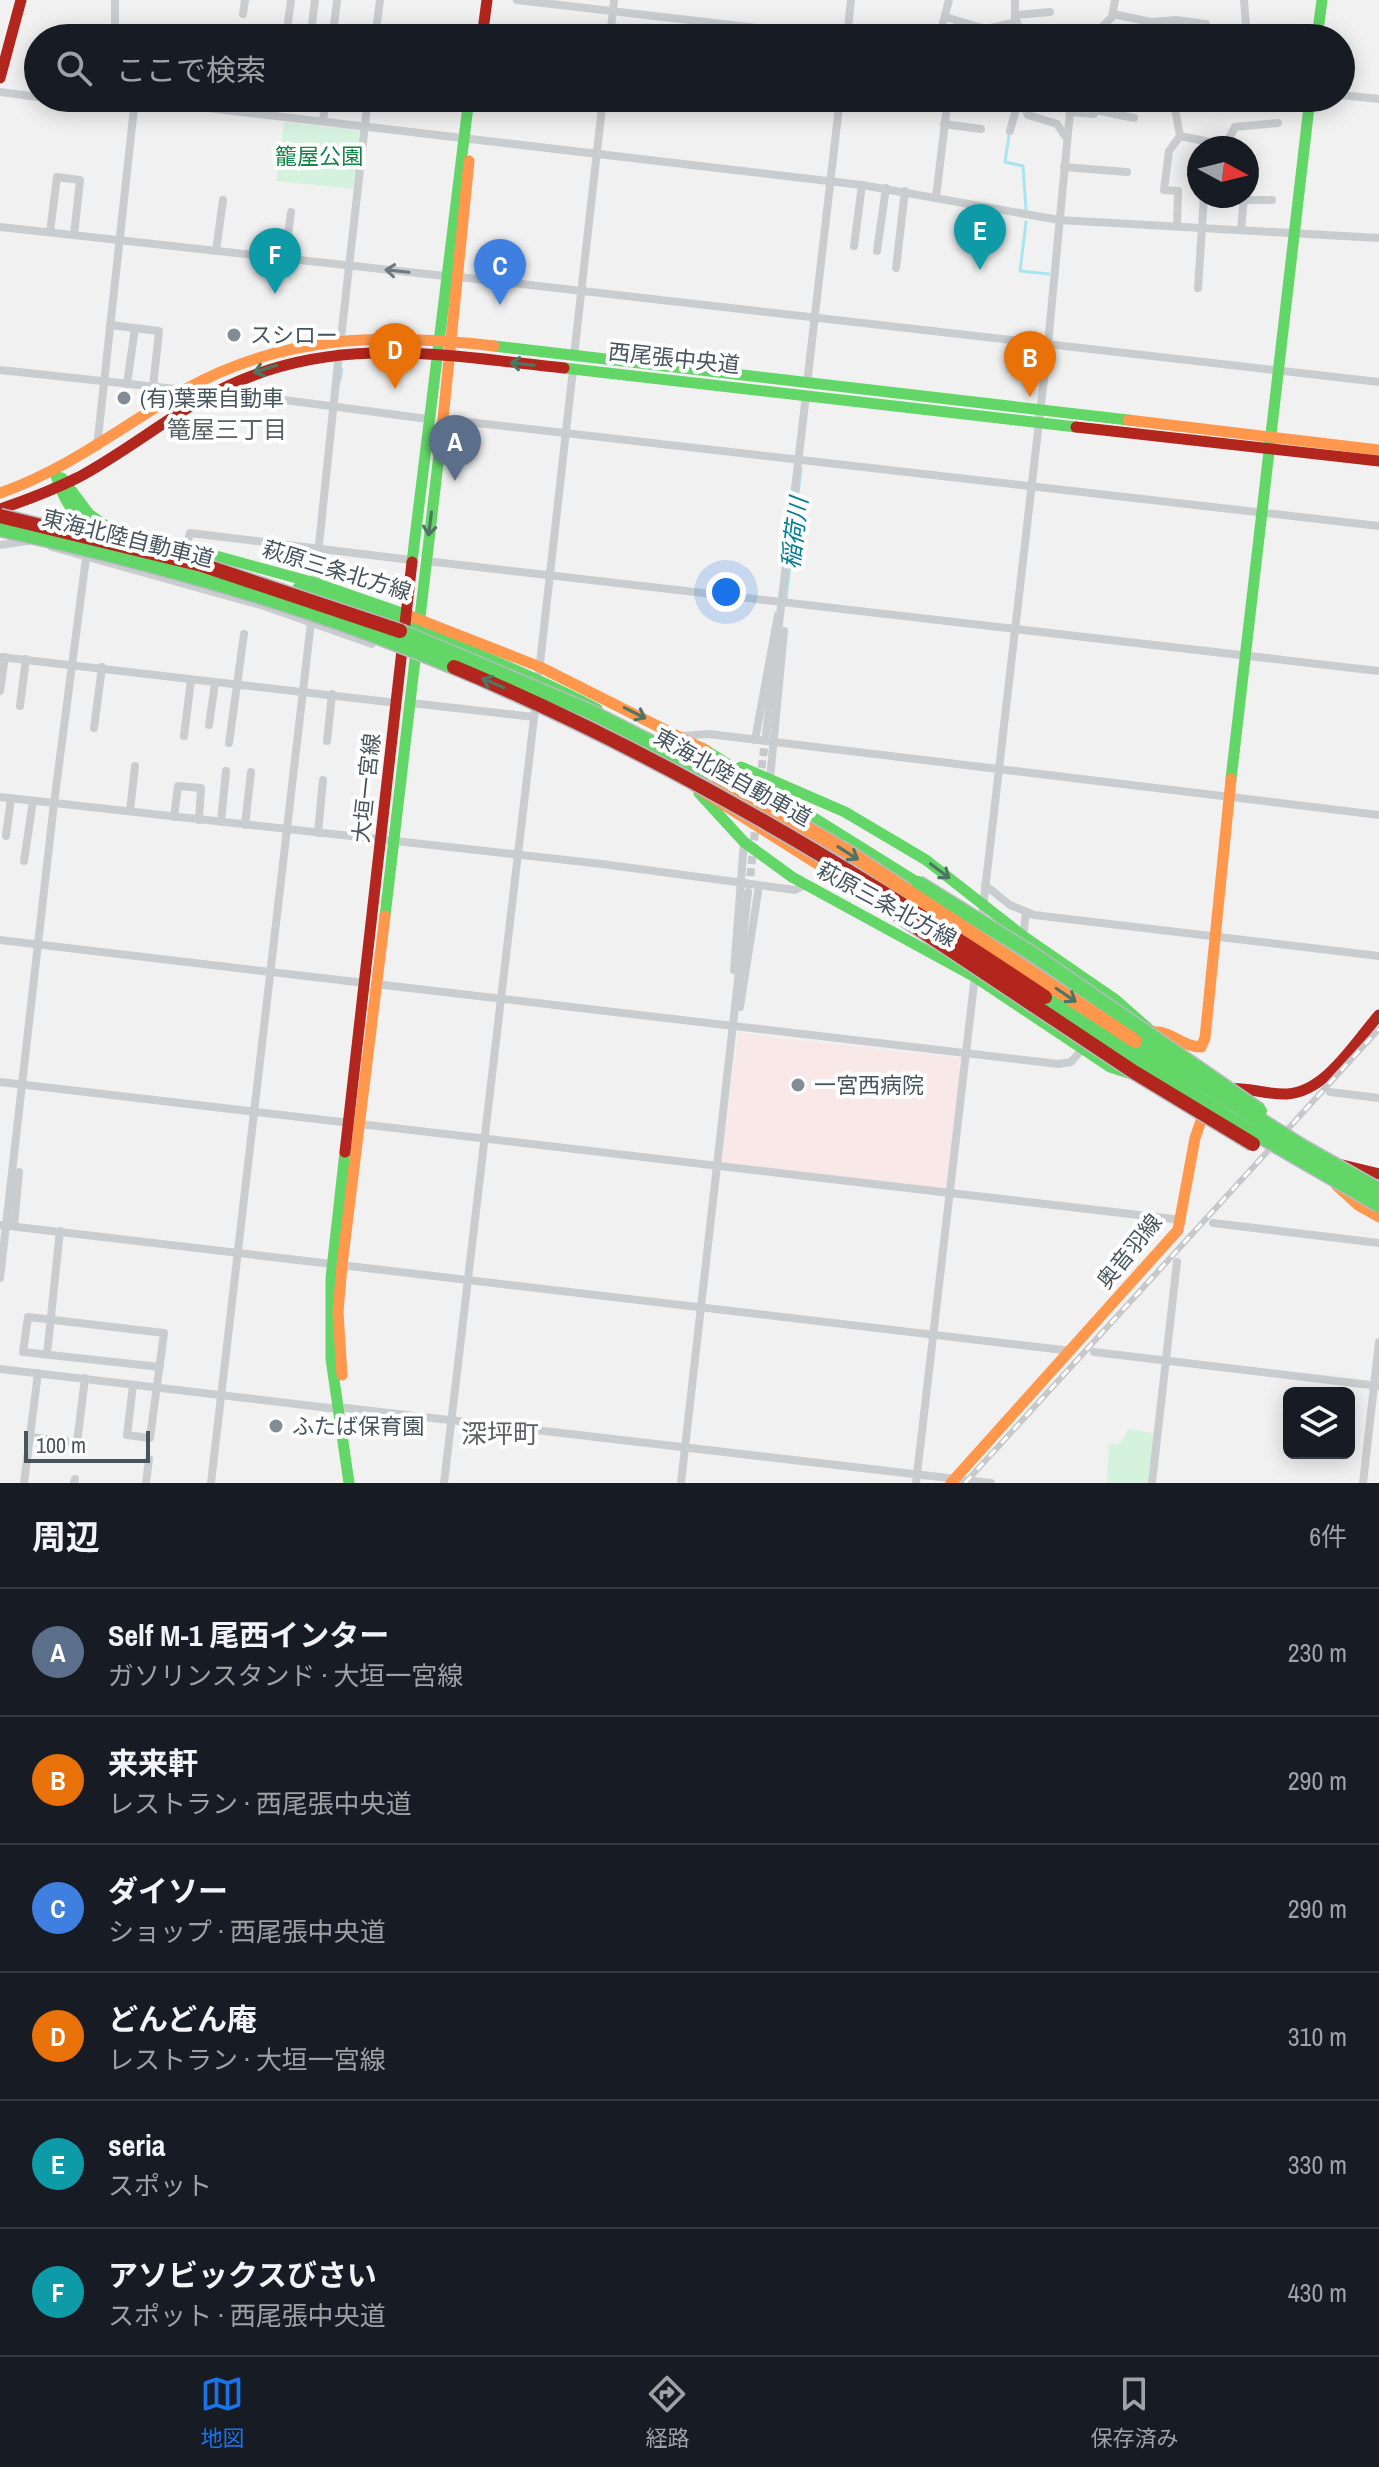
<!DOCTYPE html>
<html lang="ja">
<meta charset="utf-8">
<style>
body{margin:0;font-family:"Archivo Narrow","Noto Sans JP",sans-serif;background:#242831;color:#f1f3f6}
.controls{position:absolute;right:24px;bottom:24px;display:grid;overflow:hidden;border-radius:12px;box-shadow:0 4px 20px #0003}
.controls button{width:72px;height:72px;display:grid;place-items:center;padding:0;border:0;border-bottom:2px solid #363941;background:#171b24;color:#f1f3f6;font:40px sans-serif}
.compass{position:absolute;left:1187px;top:136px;width:72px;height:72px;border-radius:50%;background:#171b24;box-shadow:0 4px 20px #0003;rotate:97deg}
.scale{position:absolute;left:24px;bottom:20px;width:126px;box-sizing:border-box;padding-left:8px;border:4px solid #47555f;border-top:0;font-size:22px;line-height:28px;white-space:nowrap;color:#47555f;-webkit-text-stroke:6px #fff;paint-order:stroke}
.you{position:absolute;left:726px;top:592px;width:28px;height:28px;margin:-20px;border:6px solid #fff;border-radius:50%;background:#1a73e8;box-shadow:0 0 0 12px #1a73e833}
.badge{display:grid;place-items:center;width:52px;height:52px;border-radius:50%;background:#1a73e8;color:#fff;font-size:26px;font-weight:700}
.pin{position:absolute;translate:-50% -66px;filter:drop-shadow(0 2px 4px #0008)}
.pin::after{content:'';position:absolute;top:42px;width:28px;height:24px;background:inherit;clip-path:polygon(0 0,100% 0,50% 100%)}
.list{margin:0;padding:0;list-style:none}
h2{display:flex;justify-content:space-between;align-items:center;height:104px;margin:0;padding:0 32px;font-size:34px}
h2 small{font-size:26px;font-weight:400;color:#9ea1a6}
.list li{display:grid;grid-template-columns:52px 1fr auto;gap:24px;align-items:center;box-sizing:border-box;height:128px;padding:0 32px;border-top:2px solid #363941}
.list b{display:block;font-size:30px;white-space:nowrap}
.list p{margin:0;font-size:26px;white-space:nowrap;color:#9ea1a6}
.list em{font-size:26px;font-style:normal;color:#9ea1a6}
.icon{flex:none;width:44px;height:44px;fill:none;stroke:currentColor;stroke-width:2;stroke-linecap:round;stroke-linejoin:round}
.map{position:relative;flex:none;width:1379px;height:1483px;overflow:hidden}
.search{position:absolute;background:#171b24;box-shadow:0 4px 20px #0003;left:24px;right:24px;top:24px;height:88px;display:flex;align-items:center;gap:20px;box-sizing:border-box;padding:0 28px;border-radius:44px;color:#9ea1a6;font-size:30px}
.sheet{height:872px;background:#171b24}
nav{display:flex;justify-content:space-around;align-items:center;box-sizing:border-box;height:112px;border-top:2px solid #363941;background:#171b24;font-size:22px;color:#9ea1a6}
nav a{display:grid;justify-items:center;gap:4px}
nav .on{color:#1a73e8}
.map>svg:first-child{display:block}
.medical{fill:#f8e8e8}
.green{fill:#d5f2de}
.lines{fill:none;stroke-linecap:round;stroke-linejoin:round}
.stream{stroke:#a8e5f1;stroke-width:3}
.street-tunnel{stroke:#c7cacc;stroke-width:8;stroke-dasharray:8 4;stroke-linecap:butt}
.street{stroke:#cacdd0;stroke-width:8}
.fast{stroke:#63d668;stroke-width:11}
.slow{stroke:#ff974d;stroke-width:11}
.jam{stroke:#b3261e;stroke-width:11}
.rail-casing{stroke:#c6c8ca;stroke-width:6}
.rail{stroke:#fff;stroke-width:3;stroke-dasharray:9;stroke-linecap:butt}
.fast-bridge-casing{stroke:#b6bcc1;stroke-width:17;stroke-linecap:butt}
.slow-bridge-casing{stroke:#b6bcc1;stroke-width:17;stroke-linecap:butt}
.jam-bridge-casing{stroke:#b6bcc1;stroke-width:17;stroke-linecap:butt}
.fast-bridge{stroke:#63d668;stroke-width:14}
.slow-bridge{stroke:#ff974d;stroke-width:14}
.jam-bridge{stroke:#b3261e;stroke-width:14}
.oneway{stroke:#6e7981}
.oneway2{stroke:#4e7561}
.poi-dot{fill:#838c92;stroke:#fff;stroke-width:3}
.labels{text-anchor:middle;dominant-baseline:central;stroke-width:8;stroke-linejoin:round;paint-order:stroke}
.park-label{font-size:22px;fill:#138546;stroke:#fff}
.poi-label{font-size:22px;fill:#47555f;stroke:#fff;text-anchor:start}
.street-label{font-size:22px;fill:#47555f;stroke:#fff}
.neighbourhood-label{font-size:24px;fill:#5c6166;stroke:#fff}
.water-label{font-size:24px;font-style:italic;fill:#077d93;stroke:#fff}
.quarter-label{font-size:26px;fill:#5c6166;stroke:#fff}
</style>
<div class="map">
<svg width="1379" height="1483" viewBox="0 0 1379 1483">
<rect width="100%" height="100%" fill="#f2f1f1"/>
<polygon class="medical" points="738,1033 961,1058 947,1189 721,1163"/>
<g class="green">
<polygon points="284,122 361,131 354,189 276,181"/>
<polygon points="1129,1429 1158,1434 1152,1483 1107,1483 1109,1443 1119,1444"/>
</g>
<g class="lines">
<g class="stream">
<polyline points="1009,135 1005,162 1023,166 1026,210"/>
<polyline points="1026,222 1020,271 1049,274"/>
<polyline points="340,380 342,369"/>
<polyline points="786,599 801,468"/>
</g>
<g class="street-tunnel">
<polyline points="760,780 766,734"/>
<polyline points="749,888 756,822"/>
</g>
<g class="street">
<polyline points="115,0 115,28 139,33 142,38"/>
<polyline points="517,0 843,38"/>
<polyline points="1015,0 1015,20 1026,38"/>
<polyline points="1244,0 1247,38"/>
<polyline points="243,14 245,0"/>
<polyline points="1113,14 1151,22 1176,20 1206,24 1206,38"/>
<polyline points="1015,15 1050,12"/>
<polyline points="945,17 986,29 1017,22"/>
<polyline points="287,30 291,0"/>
<polyline points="311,32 315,0"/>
<polyline points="333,35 337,0"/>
<polyline points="375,38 380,0"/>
<polyline points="610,38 614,0"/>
<polyline points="847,38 851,0"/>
<polyline points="939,38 949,0"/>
<polyline points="1091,38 1112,17 1115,0"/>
<polyline points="0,92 38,97"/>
<polyline points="1341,95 1379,99"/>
<polyline points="43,98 95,103 139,100 862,185 1059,220 1379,238"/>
<polyline points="960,98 982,104"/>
<polyline points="1020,98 1028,115 1057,124 1065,136"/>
<polyline points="1165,98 1175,109 1180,136 1210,142 1228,140 1235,127 1278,123"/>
<polyline points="1173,106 1230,98"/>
<polyline points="1096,110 1134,118"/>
<polyline points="323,121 326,98"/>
<polyline points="944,124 981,129"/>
<polyline points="1010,131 1019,98"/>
<polyline points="1064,167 1127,172"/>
<polyline points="936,197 948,98"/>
<polyline points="1243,200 1272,200"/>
<polyline points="1177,226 1178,191 1164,190 1169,151 1180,136"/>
<polyline points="0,227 445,276"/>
<polyline points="1241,230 1244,196"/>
<polyline points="50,232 57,177 80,180 74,235"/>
<polyline points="854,246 862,185"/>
<polyline points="216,251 223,200"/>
<polyline points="877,251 886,188"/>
<polyline points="285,258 291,212"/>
<polyline points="896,268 905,191"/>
<polyline points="459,277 1379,382"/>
<polyline points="1198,288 1204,196"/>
<polyline points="110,325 159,331 153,387"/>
<polyline points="341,338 368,98"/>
<polyline points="574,356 603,98"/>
<polyline points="0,370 185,390"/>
<polyline points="127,384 135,328"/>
<polyline points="807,384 840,98"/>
<polyline points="221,388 223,392 428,419"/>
<polyline points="442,419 1379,526"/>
<polyline points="97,447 135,99"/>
<polyline points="0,545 27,541"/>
<polyline points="52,547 264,606 372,644"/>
<polyline points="186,547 190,533 411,560"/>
<polyline points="426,561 1379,671"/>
<polyline points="315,583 339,353"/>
<polyline points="0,657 397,703"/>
<polyline points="539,672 573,369"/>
<polyline points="0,691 5,657"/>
<polyline points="411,703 534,717"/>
<polyline points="20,706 26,659"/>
<polyline points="209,725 215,683"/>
<polyline points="94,728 102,667"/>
<polyline points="766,734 806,395"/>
<polyline points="184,736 191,680"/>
<polyline points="681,736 709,734 1379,815"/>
<polyline points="755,740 778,615"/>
<polyline points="327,741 332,694"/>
<polyline points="229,743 244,634"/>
<polyline points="770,779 784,631"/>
<polyline points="0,797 602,864 795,890 805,885"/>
<polyline points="130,811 135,766"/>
<polyline points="174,817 178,786 201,788 199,820"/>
<polyline points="221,822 226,771"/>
<polyline points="245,825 251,772"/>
<polyline points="318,833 323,780"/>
<polyline points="6,836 11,798"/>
<polyline points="24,861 33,801"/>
<polyline points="985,885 1010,905 1034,915 1379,956"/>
<polyline points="981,925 1048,344 1070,112 1094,114 1099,98"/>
<polyline points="1023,936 1026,913"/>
<polyline points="0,940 365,983"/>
<polyline points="734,970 744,842"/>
<polyline points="375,984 1058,1064 1071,1062 1084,1047"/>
<polyline points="740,1007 759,886"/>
<polyline points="0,1082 1182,1220"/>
<polyline points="1330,1092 1379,1098"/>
<polyline points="1213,1223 1379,1243"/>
<polyline points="0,1225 1072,1351"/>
<polyline points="14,1226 19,1172"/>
<polyline points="0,1278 54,803 86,558"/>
<polyline points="1094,1352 1379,1386"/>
<polyline points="47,1354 60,1231"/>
<polyline points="0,1369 338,1409"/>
<polyline points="133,1385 127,1435 150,1438 164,1333 28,1317 23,1352 160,1367"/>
<polyline points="346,1408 991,1483"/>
<polyline points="30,1437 77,1443 85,1378"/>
<polyline points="24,1483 38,1373"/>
<polyline points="74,1483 75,1479"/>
<polyline points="146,1483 149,1459"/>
<polyline points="211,1483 311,622"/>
<polyline points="444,1483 536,701"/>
<polyline points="681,1483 748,892"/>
<polyline points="916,1483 975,975"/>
<polyline points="1152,1483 1177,1262"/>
<polyline points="1363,1483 1379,1342"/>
</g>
<g class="fast">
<polyline points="1317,38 1322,0"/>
<polyline points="494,346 1128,420"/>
<polyline points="564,368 1076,427"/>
<path d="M55 472C62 498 75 521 100 533"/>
<polyline points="62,478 89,514 106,526 315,583 410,616"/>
<polyline points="412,562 469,98"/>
<path d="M298 588C401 623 501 659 597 709"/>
<polyline points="702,748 918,883"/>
<polyline points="741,767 845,812 926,860 1023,936 1116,1000 1151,1031"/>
<polyline points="1231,779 1310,98"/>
<polyline points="699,793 744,842 792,877 975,977 1110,1067 1135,1075"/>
<polyline points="385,916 442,429"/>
<polyline points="345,1152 331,1278 331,1359 349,1483"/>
</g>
<g class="slow">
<polyline points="1128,420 1379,450"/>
<polyline points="442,429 469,161"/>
<path d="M0 493C69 469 124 425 186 389 284 334 386 333 494 346"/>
<polyline points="410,616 540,667 707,751"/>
<polyline points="691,784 898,915"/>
<path d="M1152 1032C1171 1030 1182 1047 1201 1047L1205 1038 1231 779"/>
<polyline points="1336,1185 1358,1205 1379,1217"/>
<polyline points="342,1375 338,1312 342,1265 385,916"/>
<polyline points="951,1483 1178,1230 1195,1138 1205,1109"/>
</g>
<g class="jam">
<polyline points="482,38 487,0"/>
<polyline points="0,78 21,0"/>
<polyline points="1076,427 1379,461"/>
<path d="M0 509C27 500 53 490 79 477 131 449 176 410 230 385 340 334 448 356 564 368"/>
<path d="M1225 1089C1246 1086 1266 1095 1287 1094 1326 1092 1356 1041 1379 1015"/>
<polyline points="345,1152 412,562"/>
<polyline points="1338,1164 1379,1174"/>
</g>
<defs>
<polyline id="rail" points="965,1483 1379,1029"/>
</defs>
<use href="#rail" class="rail-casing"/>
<use href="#rail" class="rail"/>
<defs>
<g id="fast-bridge">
<path d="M0 529C155 563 307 605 454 667"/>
<polyline points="400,631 591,712 711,773"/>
<polyline points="918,883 1031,953 1260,1111"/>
<polyline points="1045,997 1234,1121 1379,1205"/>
<polyline points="1135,1041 1301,1146 1379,1190"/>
</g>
<polyline id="slow-bridge" points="711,773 851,854 1135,1041"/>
<g id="jam-bridge">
<polyline points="0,516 202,565 400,631"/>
<path d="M454 667C664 755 856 871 1045 997"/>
<polyline points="898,915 1134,1072 1253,1144"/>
</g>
</defs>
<use href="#fast-bridge" class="fast-bridge-casing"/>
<use href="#slow-bridge" class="slow-bridge-casing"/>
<use href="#jam-bridge" class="jam-bridge-casing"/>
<use href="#fast-bridge" class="fast-bridge"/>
<use href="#slow-bridge" class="slow-bridge"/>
<use href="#jam-bridge" class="jam-bridge"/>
</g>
<defs><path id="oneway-shaft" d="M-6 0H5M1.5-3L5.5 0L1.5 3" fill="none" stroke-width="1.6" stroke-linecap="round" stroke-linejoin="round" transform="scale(2)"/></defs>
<use class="oneway" href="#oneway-shaft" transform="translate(397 271) rotate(-174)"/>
<g class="oneway2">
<use href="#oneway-shaft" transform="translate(522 364) rotate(-174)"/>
<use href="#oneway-shaft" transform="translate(265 369) rotate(162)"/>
<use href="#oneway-shaft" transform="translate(430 524) rotate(97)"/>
<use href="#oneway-shaft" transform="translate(493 683) rotate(-157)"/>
<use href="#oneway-shaft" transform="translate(635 713) rotate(27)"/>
<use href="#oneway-shaft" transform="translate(848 853) rotate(32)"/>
<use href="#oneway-shaft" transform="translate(940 871) rotate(37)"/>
<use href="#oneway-shaft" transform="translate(1066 995) rotate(34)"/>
</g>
<g class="poi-dot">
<circle cx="234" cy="335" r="8"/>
<circle cx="124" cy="398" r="8"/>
<circle cx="798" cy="1085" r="8"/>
<circle cx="276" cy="1426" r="8"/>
</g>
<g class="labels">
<g class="park-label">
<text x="319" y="156">籠屋公園</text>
</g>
<g class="poi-label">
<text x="250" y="335">スシロー</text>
<text x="140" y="398">(有)葉栗自動車</text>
<text x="814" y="1085">一宮西病院</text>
<text x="292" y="1426">ふたば保育園</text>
</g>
<g class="street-label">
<text transform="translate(674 358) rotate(6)">西尾張中央道</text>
<text transform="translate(128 538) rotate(14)">東海北陸自動車道</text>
<text transform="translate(337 570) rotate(17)">萩原三条北方線</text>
<text transform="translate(733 777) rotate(29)">東海北陸自動車道</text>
<text transform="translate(366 788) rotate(-84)">大垣一宮線</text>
<text transform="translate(887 904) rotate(28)">萩原三条北方線</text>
<text transform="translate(1129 1251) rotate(-51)">奥音羽線</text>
</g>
<g class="neighbourhood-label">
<text x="227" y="429">篭屋三丁目</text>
</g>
<g class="water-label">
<text transform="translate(794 533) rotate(-83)">稲荷川</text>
</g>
<g class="quarter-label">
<text x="500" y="1433">深坪町</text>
</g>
</g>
</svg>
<div class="controls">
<button><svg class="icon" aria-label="layers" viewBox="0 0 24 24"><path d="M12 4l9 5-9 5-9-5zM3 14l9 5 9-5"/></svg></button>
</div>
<svg class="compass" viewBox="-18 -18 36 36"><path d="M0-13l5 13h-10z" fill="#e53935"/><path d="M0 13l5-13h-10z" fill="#9ea1a6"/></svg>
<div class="scale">100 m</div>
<div class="you"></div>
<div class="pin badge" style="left:455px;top:481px;background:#5c6f8a">A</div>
<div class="pin badge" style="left:1030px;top:397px;background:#e8710a">B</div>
<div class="pin badge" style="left:500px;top:305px;background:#3f7fe0">C</div>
<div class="pin badge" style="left:395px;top:389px;background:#e8710a">D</div>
<div class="pin badge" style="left:980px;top:270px;background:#0f9aa8">E</div>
<div class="pin badge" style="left:275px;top:294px;background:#0f9aa8">F</div>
<div class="search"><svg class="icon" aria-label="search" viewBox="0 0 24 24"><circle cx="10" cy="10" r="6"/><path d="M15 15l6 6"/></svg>ここで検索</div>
</div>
<section class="sheet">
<h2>周辺<small>6件</small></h2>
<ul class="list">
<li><span class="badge" style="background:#5c6f8a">A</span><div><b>Self M-1 尾西インター</b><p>ガソリンスタンド · 大垣一宮線</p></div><em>230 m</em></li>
<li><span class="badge" style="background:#e8710a">B</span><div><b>来来軒</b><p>レストラン · 西尾張中央道</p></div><em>290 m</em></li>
<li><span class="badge" style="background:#3f7fe0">C</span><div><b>ダイソー</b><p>ショップ · 西尾張中央道</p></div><em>290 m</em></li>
<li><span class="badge" style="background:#e8710a">D</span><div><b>どんどん庵</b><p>レストラン · 大垣一宮線</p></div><em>310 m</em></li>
<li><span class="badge" style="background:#0f9aa8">E</span><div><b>seria</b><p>スポット</p></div><em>330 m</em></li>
<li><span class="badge" style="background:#0f9aa8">F</span><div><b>アソビックスびさい</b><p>スポット · 西尾張中央道</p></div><em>430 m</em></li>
</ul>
</section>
<nav>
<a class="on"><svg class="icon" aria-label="map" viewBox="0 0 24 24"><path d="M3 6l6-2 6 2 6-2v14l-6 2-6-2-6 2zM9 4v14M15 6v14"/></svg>地図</a>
<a><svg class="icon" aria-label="directions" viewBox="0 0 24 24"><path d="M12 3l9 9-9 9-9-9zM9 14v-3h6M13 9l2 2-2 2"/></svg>経路</a>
<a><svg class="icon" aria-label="saved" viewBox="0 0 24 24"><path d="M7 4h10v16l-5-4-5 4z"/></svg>保存済み</a>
</nav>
